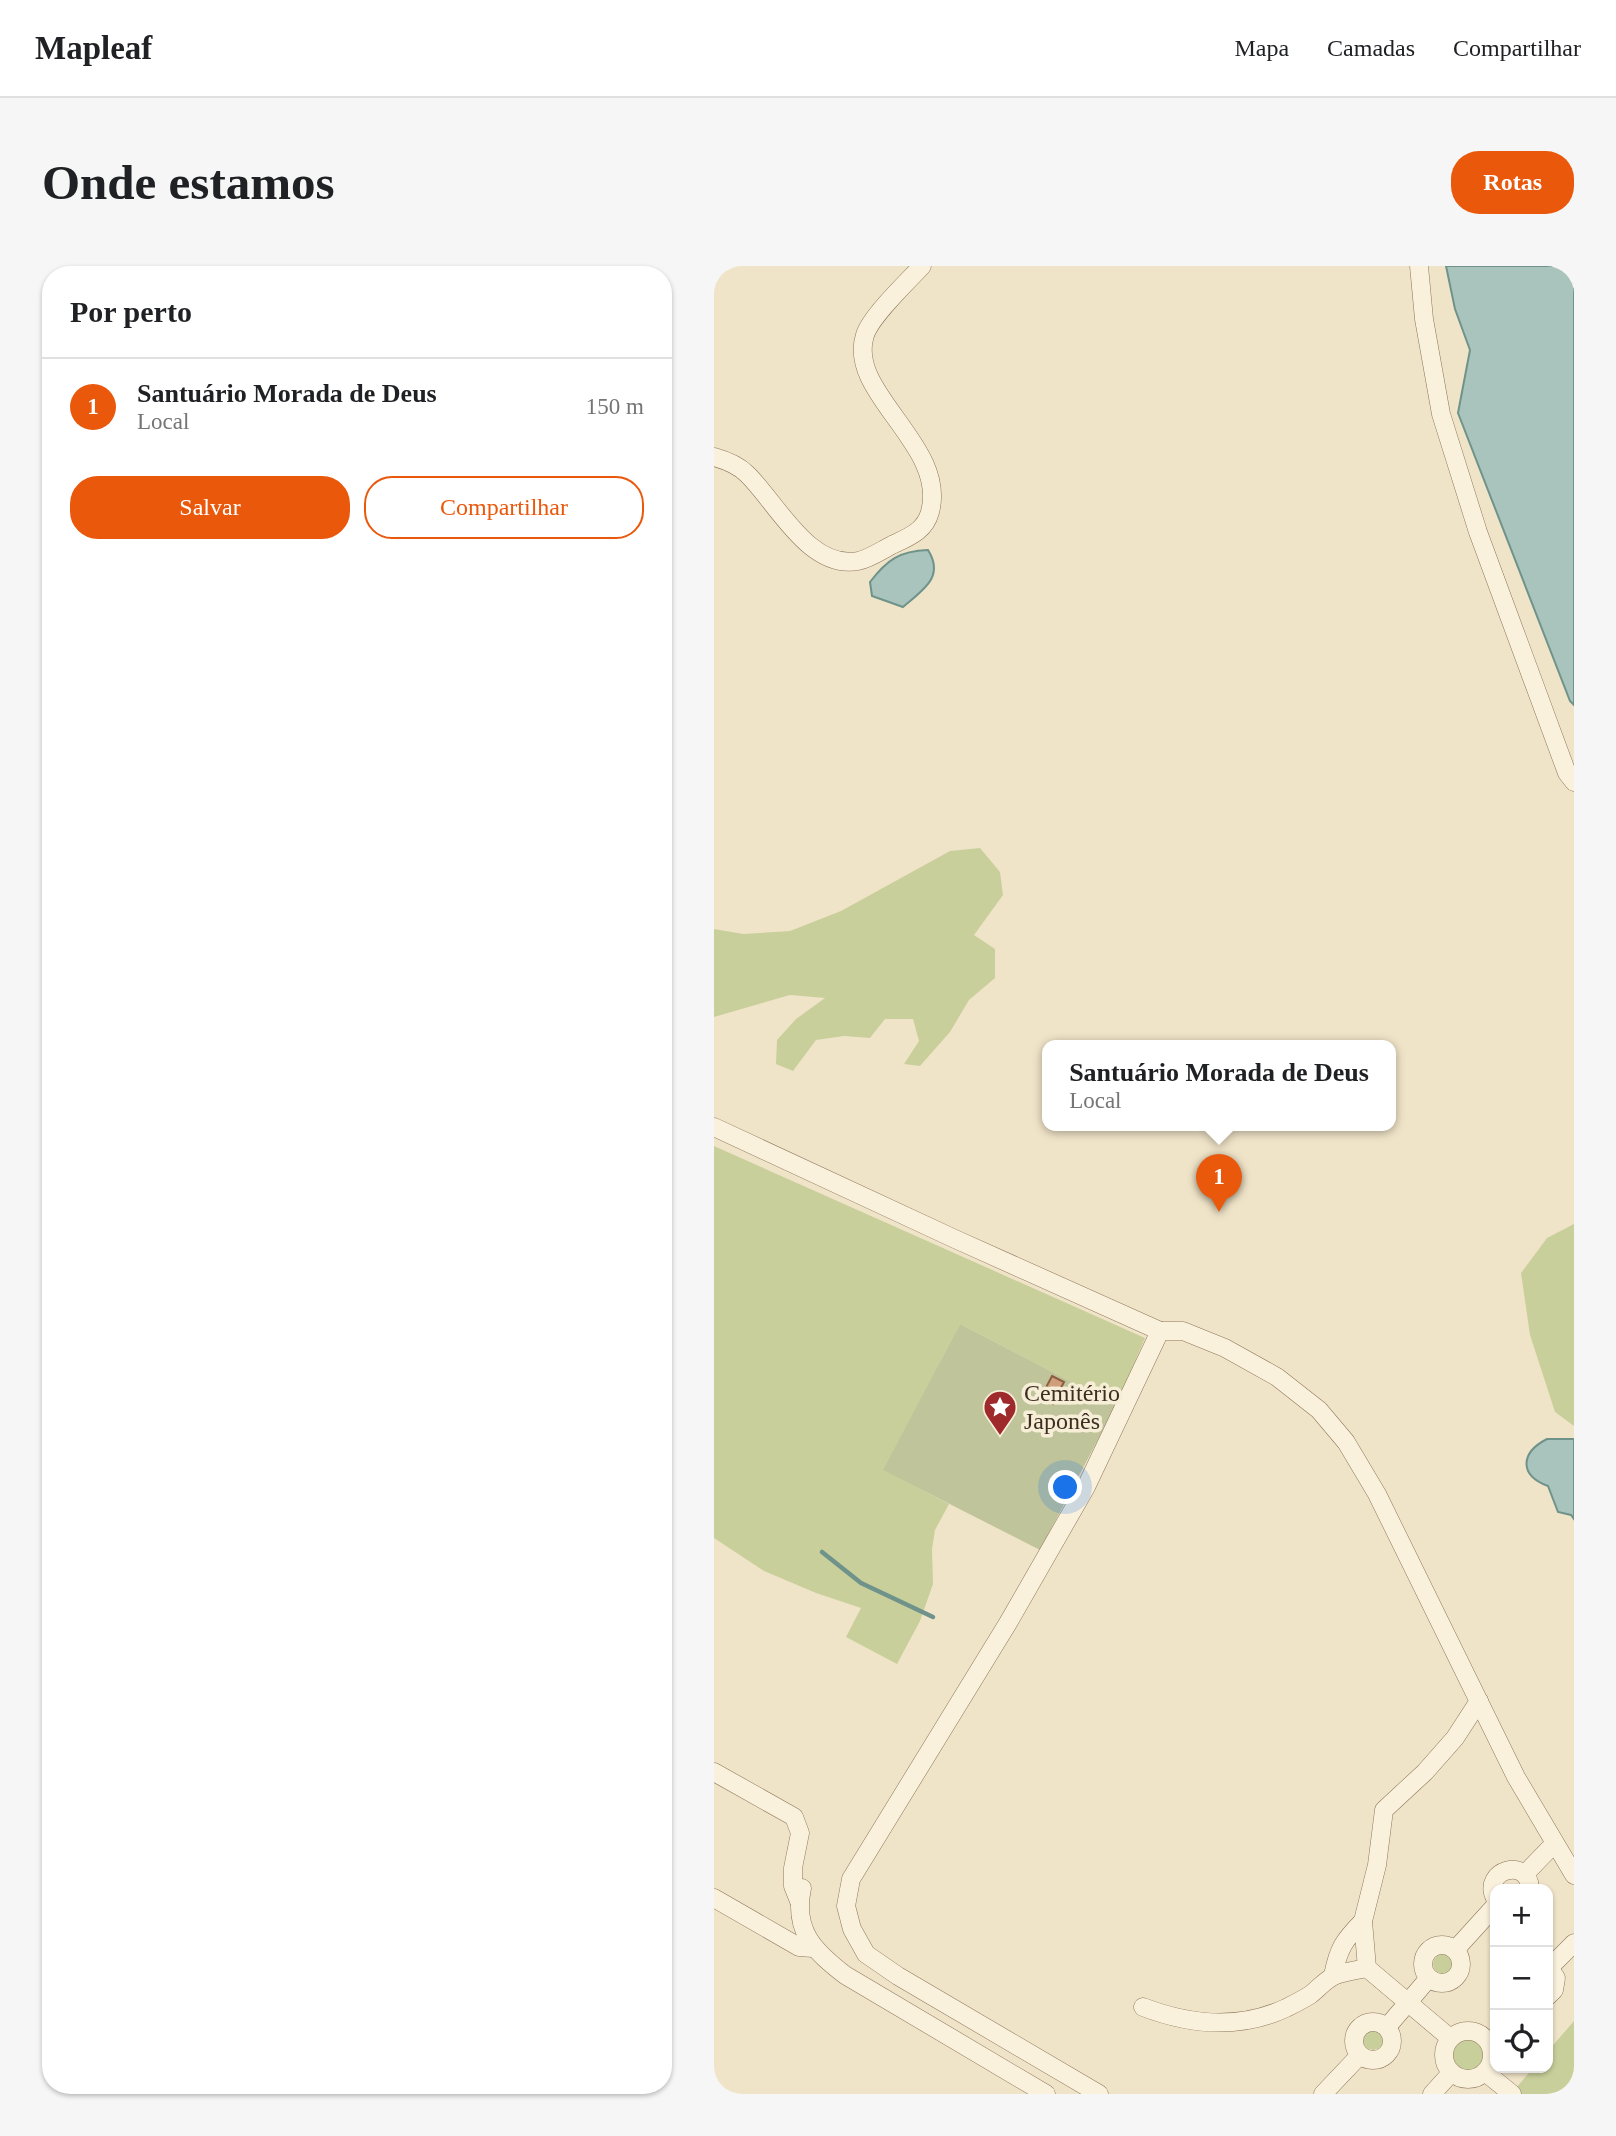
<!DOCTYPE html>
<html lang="pt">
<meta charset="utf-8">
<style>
body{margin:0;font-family:Georgia,serif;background:#f6f6f6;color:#202124}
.controls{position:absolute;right:21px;bottom:21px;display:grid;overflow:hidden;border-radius:14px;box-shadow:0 2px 5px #0004}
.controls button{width:63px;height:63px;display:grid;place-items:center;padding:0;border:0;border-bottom:2px solid #e0e0e0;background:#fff;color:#202124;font:35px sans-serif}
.you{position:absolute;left:352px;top:1222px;width:24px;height:24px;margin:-18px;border:5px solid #fff;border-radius:50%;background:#1a73e8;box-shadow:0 0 0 10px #1a73e833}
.badge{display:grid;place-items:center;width:46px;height:46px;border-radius:50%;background:#ea580c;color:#fff;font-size:23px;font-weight:700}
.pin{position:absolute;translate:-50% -58px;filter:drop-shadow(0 2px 4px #0008)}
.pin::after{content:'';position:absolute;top:37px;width:24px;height:21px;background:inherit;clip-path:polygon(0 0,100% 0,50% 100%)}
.popup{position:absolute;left:328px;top:774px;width:354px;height:91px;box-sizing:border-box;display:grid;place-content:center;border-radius:14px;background:#fff;filter:drop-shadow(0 2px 5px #0005);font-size:23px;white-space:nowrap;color:#757577}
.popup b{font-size:26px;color:#202124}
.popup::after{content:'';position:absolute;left:50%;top:100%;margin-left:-14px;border:14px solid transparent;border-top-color:#fff}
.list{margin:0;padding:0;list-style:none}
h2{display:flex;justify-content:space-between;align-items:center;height:91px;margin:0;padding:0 28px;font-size:30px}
h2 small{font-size:23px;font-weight:400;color:#757577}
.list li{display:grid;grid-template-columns:46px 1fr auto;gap:21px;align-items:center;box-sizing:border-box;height:98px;padding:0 28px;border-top:2px solid #e0e0e0}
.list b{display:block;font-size:26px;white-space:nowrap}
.list p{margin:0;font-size:23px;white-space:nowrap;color:#757577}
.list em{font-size:23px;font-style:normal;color:#757577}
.actions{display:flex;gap:14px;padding:21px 28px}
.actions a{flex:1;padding:16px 0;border:2px solid #ea580c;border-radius:28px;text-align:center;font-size:24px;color:#ea580c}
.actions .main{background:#ea580c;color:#fff}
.icon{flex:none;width:38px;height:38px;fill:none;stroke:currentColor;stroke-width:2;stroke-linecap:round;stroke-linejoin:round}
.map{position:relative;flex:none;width:860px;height:1828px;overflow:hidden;border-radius:28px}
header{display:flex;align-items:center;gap:42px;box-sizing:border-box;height:98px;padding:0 35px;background:#fff;border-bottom:2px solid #e0e0e0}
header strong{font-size:33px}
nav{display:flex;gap:38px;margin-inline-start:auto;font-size:24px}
.intro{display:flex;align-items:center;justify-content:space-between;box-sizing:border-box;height:168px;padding:0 42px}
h1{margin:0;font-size:49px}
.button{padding:18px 32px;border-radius:28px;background:#ea580c;color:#fff;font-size:24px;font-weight:700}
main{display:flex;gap:42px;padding:0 42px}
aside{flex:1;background:#fff;border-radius:28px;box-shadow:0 2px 5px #0004}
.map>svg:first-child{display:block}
.green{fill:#c9cf9b}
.cemetery{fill:#bfc49a}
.water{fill:#a9c4bc;stroke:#6f938a;stroke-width:2}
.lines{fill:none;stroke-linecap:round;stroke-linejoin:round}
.stream{stroke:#6f938a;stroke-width:4.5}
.building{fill:#cf9f7d;stroke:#8d5f41;stroke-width:2}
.minor-casing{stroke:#8d765c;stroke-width:19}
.minor{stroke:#faf1dc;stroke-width:18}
.labels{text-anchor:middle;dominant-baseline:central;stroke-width:7;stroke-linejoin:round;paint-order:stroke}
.poi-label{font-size:24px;fill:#3d2e20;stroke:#f7eed8;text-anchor:start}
</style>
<header>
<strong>Mapleaf</strong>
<nav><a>Mapa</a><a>Camadas</a><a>Compartilhar</a></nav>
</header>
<div class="intro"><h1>Onde estamos</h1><a class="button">Rotas</a></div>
<main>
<aside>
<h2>Por perto<small></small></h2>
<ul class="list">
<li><span class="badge">1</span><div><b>Santuário Morada de Deus</b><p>Local</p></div><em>150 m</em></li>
</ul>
<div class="actions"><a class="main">Salvar</a><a>Compartilhar</a></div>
</aside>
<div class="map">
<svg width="860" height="1828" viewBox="0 0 860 1828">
<rect width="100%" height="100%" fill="#f0e4c8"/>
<g class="green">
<polygon points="266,582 286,606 289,629 260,669 281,683 281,712 255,734 236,766 206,800 190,798 205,775 199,753 171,753 156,772 130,770 102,774 79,805 62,798 63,774 82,753 111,732 76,729 0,751 0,663 29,668 76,665 127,645 236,585"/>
<polygon points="0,880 431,1072 402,1139 246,1058 170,1204 235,1238 221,1264 218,1283 219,1318 206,1355 183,1398 132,1371 147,1342 102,1327 50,1305 0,1272"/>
<polygon points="860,958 860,1160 841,1146 816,1069 807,1007 833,972"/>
<circle cx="729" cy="1698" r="10"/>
<polygon points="860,1755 860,1828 797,1828 819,1802 834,1802 834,1785"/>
<circle cx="659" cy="1774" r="10"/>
<circle cx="754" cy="1788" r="16"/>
</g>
<polygon class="cemetery" points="246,1058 402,1139 326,1284 169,1204"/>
<g class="water">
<polygon points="732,0 860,0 860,439 856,435 744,147 756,84 741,43"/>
<path d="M214 284C231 311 209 324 189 341L158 330 156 316C173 294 185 285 214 284Z"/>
<path d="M833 1173H860V1253L857 1249 844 1246 834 1220C805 1209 806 1187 833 1173Z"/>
</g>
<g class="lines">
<polyline class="stream" points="108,1286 147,1317 219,1351"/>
</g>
<polygon class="building" points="338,1110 350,1116 339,1138 327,1131"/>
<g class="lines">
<defs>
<g id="minor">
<polyline points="705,0 710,53 727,148 764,266 853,507 860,516"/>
<path d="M0 191C11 194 25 200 33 208 63 237 95 304 144 295 155 293 168 284 178 279 195 271 211 265 216 246 234 179 132 127 151 69 157 50 193 16 208 0"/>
<polyline points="0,861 241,973 446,1065 372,1221 294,1357 137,1613 132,1640 138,1663 152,1688 184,1710 385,1828"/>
<polyline points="446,1065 469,1065 511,1082 563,1111 605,1144 632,1176 663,1228 802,1511 860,1609"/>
<polyline points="0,1506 80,1551 86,1567 79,1602 79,1620 85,1635"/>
<polyline points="811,1608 840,1578"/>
<path d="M88 1622C79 1665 100 1685 131 1709L332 1828"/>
<polyline points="0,1632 85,1681 99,1682"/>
<path d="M781 1632C767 1604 815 1590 816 1623"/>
<circle cx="728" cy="1698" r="19"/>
<polyline points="741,1684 781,1640"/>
<polyline points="834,1700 842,1712 840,1724 834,1730"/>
<polyline points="836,1701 860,1677"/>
<path d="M619 1710C624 1683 630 1674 649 1655"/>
<path d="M429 1741C476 1759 525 1764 572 1742 580 1738 588 1734 596 1729 604 1723 612 1713 622 1709 631 1706 643 1704 653 1702"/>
<circle cx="659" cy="1775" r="19"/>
<polyline points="673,1761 714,1713"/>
<circle cx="754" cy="1789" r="24"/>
<polyline points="736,1772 653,1702 649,1655 663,1599 670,1544 711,1506 741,1472 765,1435"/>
<polyline points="771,1806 798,1828"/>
<polyline points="609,1828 646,1789"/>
<polyline points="718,1828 737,1807"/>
</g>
</defs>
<use href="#minor" class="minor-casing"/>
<use href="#minor" class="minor"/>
</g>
<defs>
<symbol id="sight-pin" viewBox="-11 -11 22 30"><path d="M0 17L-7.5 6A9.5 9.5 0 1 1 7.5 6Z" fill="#9e2a2b" stroke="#f7eed8"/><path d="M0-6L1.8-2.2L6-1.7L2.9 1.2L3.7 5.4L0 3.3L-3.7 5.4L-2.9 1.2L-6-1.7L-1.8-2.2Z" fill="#fff"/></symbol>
</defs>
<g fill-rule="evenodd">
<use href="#sight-pin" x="267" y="1122" width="38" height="52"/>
</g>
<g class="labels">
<g class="poi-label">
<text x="310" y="1127">Cemitério<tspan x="310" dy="28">Japonês</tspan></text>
</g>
</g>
</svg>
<div class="controls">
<button>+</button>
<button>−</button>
<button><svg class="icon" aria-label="locate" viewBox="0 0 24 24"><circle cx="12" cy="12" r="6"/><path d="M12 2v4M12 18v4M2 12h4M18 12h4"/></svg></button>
</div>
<div class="you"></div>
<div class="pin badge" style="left:505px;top:946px">1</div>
<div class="popup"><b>Santuário Morada de Deus</b>Local</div>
</div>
</main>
